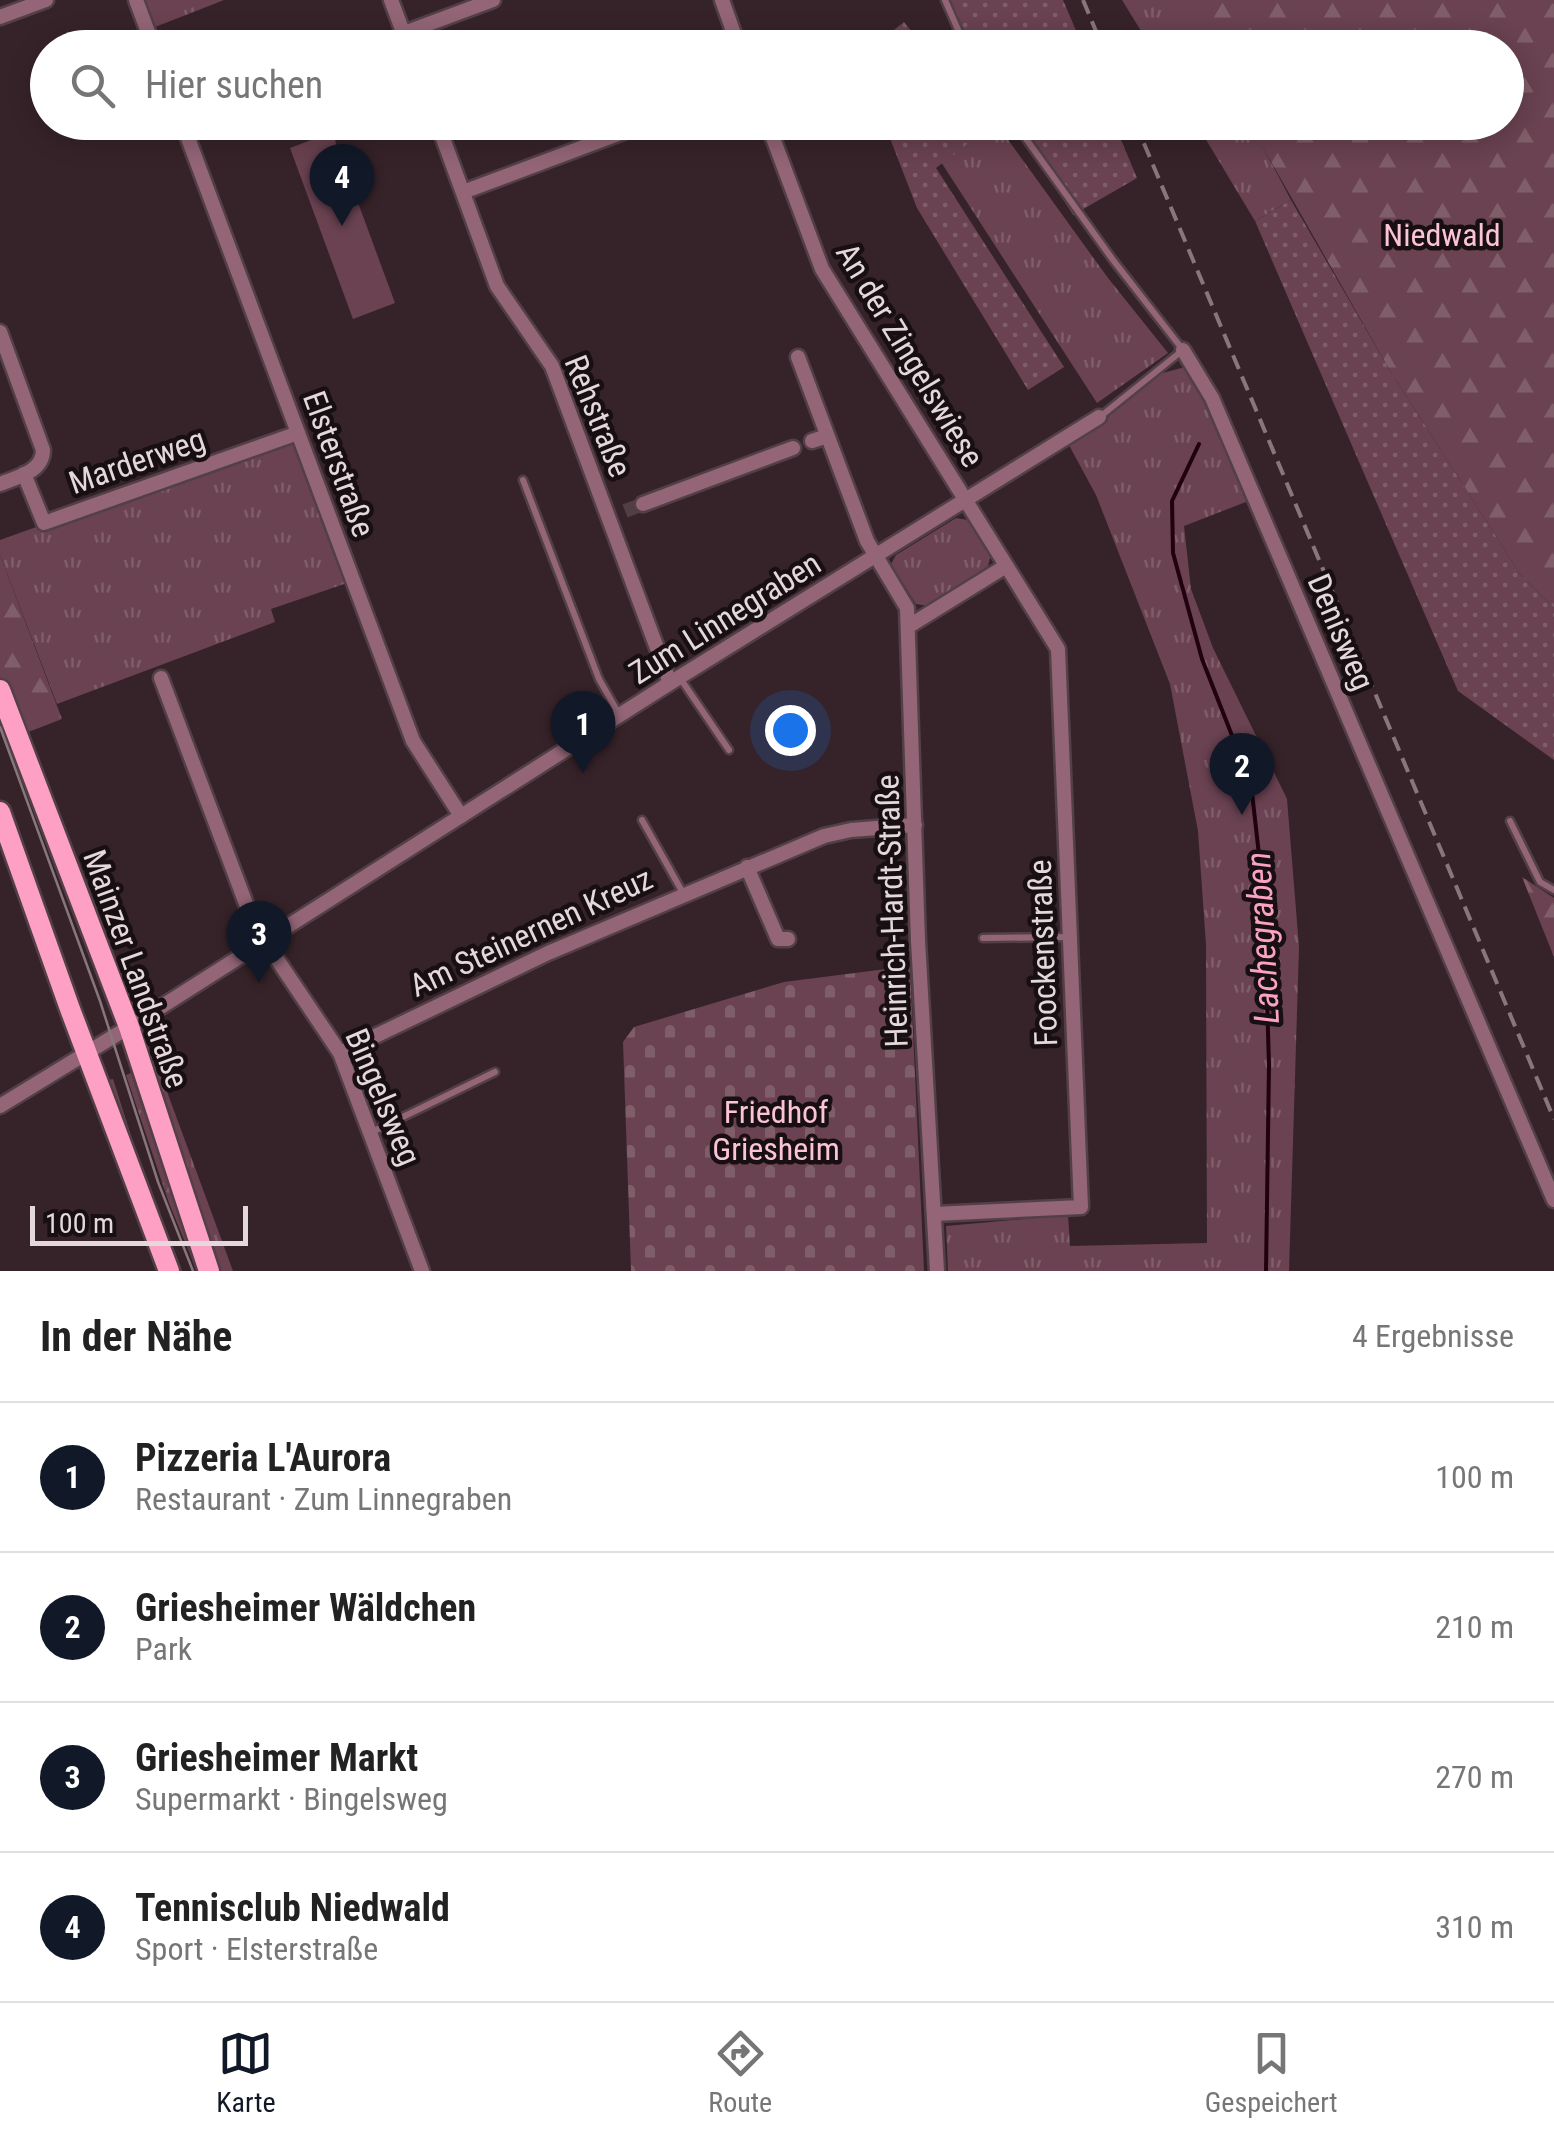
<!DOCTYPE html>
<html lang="de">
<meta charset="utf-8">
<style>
body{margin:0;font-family:"Roboto Condensed",sans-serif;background:#f2f2f2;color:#222}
.scale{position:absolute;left:30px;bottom:25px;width:218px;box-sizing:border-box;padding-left:10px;border:5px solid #e5d8dc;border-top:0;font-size:28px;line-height:35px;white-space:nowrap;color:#e5d8dc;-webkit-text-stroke:8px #170f12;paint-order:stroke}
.you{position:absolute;left:790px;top:730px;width:35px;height:35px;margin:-25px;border:8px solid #fff;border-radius:50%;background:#1a73e8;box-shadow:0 0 0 15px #1a73e833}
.badge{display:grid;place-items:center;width:65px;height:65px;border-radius:50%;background:#111827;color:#fff;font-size:32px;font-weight:700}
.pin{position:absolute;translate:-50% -82px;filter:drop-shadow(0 2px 5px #0008)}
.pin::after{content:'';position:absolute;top:52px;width:35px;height:30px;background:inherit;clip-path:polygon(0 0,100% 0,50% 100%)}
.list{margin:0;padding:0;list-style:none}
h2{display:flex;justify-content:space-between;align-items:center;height:130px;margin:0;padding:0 40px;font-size:42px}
h2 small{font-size:32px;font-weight:400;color:#767676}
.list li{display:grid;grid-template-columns:65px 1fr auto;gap:30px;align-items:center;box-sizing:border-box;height:150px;padding:0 40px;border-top:2px solid #e0e0e0}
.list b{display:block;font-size:38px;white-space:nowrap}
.list p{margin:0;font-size:32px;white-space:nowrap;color:#767676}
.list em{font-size:32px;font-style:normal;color:#767676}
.icon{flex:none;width:55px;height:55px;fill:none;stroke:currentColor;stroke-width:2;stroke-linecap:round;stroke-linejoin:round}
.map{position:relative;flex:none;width:1554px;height:1271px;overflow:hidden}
.search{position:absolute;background:#fff;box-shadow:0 5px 25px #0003;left:30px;right:30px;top:30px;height:110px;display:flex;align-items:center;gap:25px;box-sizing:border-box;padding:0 35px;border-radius:55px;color:#767676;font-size:38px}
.sheet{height:730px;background:#fff}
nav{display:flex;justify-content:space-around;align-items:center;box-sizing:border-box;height:140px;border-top:2px solid #e0e0e0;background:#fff;font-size:28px;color:#767676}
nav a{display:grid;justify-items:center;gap:5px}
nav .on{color:#111827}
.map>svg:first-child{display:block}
.grass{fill:url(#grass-tufts)}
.forest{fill:url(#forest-firs)}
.cemetery{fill:url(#cemetery-stones)}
.garden{fill:url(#garden-dots)}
.pitch{fill:#6a4251}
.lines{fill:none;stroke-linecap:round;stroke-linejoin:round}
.stream{stroke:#21000f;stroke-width:4}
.minor-tunnel{stroke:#503e44;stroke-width:14;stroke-dasharray:14 7;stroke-linecap:butt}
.service-casing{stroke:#524046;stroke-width:11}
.minor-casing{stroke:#524046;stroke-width:19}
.primary-casing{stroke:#524046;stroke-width:25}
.service{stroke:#936576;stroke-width:6}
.minor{stroke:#936576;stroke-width:14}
.primary{stroke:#fea0c3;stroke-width:20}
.tram{stroke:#87777c;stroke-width:2.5}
.rail{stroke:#87777c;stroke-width:4;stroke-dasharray:15 8;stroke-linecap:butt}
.labels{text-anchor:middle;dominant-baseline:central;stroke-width:9;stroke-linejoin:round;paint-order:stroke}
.park-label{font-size:32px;fill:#fac3d6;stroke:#170f12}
.street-label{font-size:32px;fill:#e5d8dc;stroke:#170f12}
.water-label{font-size:35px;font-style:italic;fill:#f9a2c2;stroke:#170f12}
</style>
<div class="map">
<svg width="1554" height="1271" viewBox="0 0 1554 1271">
<defs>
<pattern id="grass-tufts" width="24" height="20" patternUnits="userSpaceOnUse" patternTransform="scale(2.5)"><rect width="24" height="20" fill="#6a4251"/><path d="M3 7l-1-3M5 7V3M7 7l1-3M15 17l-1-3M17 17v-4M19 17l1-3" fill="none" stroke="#7f5d69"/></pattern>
<pattern id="forest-firs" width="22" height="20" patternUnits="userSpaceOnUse" patternTransform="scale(2.5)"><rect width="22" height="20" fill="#6a4251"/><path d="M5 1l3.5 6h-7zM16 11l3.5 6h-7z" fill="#7f5d69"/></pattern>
<pattern id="cemetery-stones" width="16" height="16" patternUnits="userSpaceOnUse" patternTransform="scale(2.5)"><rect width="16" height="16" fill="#6a4251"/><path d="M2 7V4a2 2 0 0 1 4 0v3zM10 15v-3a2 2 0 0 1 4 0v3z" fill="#7f5d69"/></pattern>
<pattern id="garden-dots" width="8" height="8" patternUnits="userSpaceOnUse" patternTransform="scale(2.5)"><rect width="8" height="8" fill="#6a4251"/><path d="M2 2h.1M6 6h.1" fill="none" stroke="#7f5d69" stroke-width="1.8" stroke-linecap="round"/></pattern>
</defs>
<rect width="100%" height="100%" fill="#362329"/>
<g class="grass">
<polygon points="139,0 224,0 150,29"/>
<polygon points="1122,0 1185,0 1210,47 1151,47"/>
<polygon points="996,123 1108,278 1168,353 1097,403 941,162"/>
<polygon points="1196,123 1250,123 1291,200 1255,221"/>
<polygon points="1185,367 1232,428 1256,498 1184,526 1191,589 1213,648 1287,799 1299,947 1289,1271 948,1271 946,1226 1068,1215 1070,1246 1207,1243 1206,945 1198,831 1170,684 1096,495 1064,436 1148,377"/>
<polygon points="298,433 353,581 271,609 275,622 57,704 0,555 0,540"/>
<polygon points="956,518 968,520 991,554 988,566 929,606 916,604 891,564 896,555"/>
<polygon points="155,1059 233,1271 220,1271 150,1061"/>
<polygon points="131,1073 183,1229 203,1271 197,1271 169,1203 126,1075"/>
<polygon points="113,1079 139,1161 182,1271 179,1271 107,1080"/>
</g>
<g class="forest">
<polygon points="1182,0 1554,0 1554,608 1520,574 1389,369 1249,123 1506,122 1506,48 1208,47"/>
<polygon points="0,555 62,719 18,736 0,690"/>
<polygon points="1522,877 1554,898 1554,957"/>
</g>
<polygon class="cemetery" points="910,966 924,1271 631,1271 623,1042 634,1027 784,982"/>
<g class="garden">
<polygon points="950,0 1063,0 1083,47 970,47"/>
<polygon points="904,22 924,47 872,47"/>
<polygon points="884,123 995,123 936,168 1064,367 1028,390 917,208"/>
<polygon points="1016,123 1114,123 1137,178 1073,215"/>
<polygon points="1291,200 1389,369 1520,574 1554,608 1554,760 1458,691 1255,221"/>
</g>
<polygon class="pitch" points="332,132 395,303 353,319 290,148"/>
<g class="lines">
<polyline class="stream" points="1199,444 1172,501 1173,553 1202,659 1251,784 1264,899 1269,1065 1266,1271"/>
<polyline class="minor-tunnel" points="625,511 643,504"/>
<defs>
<g id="service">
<polyline points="945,0 966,48"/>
<polyline points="1014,122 1113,260 1183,350 1101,416"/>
<polyline points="523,480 599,679 620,716"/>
<polyline points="680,678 729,750"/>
<polyline points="642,820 683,893"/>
<polyline points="1510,821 1540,882 1554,890"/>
<polyline points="983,938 1071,937"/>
<polyline points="372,1132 495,1072"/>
</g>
<g id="minor">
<polyline points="136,0 154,48"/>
<polyline points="391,0 409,48"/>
<polyline points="722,0 739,48"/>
<polyline points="0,17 46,0"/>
<polyline points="404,33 493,0"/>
<polyline points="182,122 413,741 461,816"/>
<polyline points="437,122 497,286 552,366 670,683"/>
<polyline points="767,122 822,269 1058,649 1081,1207 934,1214"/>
<polyline points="463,192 650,122"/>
<path d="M0 332 43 450C43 472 17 477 0 484"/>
<polyline points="1183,350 1212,398 1554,1200"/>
<polyline points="798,357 867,541 907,608 918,941 937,1271"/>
<polyline points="812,441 827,436"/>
<polyline points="24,474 44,523 298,433"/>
<polyline points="643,504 793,448"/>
<polyline points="909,626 1006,566"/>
<polyline points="161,678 254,925 340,1053 422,1271"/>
<polyline points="747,867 778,939 788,939"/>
<polyline points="340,1053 548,953 824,836 851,830 915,825"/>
<polyline points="0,1106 142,1019 670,683 1099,417"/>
</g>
<g id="primary">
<polyline points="0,690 129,1027 209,1271"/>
<polyline points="0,812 70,1009 169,1271"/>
</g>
</defs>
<use href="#service" class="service-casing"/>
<use href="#minor" class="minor-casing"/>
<use href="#primary" class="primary-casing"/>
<use href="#service" class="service"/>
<use href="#minor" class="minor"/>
<use href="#primary" class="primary"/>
<polyline class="tram" points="0,727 100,1001 158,1182 193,1271"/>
<g class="rail">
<polyline points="1083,0 1103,48"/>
<polyline points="1135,122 1554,1119"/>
</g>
</g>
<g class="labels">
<g class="park-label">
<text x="1442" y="235">Niedwald</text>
<text x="776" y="1112">Friedhof<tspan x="776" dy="37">Griesheim</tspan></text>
</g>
<g class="street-label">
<text transform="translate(910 355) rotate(59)">An der Zingelswiese</text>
<text transform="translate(598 416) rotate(68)">Rehstraße</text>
<text transform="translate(137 461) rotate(-19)">Marderweg</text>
<text transform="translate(339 464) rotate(70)">Elsterstraße</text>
<text transform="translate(725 618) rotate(-32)">Zum Linnegraben</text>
<text transform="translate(1341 632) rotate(67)">Denisweg</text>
<text transform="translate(892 911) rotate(-92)">Heinrich-Hardt-Straße</text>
<text transform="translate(531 932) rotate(-25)">Am Steinernen Kreuz</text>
<text transform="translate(1043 953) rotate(-92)">Foockenstraße</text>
<text transform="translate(136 969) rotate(70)">Mainzer Landstraße</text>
<text transform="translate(383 1097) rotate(67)">Bingelsweg</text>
</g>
<g class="water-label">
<text transform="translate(1263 938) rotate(-93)">Lachegraben</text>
</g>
</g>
</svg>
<div class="scale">100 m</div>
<div class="you"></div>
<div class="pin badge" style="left:583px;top:773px">1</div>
<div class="pin badge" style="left:1242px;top:815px">2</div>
<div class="pin badge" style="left:259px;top:983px">3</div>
<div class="pin badge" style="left:342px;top:226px">4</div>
<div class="search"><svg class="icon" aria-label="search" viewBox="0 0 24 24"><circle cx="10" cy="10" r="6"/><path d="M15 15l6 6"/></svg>Hier suchen</div>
</div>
<section class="sheet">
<h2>In der Nähe<small>4 Ergebnisse</small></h2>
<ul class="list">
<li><span class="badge">1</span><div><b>Pizzeria L'Aurora</b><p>Restaurant · Zum Linnegraben</p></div><em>100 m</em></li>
<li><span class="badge">2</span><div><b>Griesheimer Wäldchen</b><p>Park</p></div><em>210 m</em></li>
<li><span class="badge">3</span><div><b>Griesheimer Markt</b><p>Supermarkt · Bingelsweg</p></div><em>270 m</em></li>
<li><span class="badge">4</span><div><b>Tennisclub Niedwald</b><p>Sport · Elsterstraße</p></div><em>310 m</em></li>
</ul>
</section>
<nav>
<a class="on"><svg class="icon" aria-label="map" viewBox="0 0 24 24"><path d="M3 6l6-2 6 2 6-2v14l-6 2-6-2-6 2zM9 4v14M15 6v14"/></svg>Karte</a>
<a><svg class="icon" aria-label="directions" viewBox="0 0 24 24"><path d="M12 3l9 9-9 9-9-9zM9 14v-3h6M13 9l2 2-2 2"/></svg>Route</a>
<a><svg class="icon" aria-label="saved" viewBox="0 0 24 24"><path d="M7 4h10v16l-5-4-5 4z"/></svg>Gespeichert</a>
</nav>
